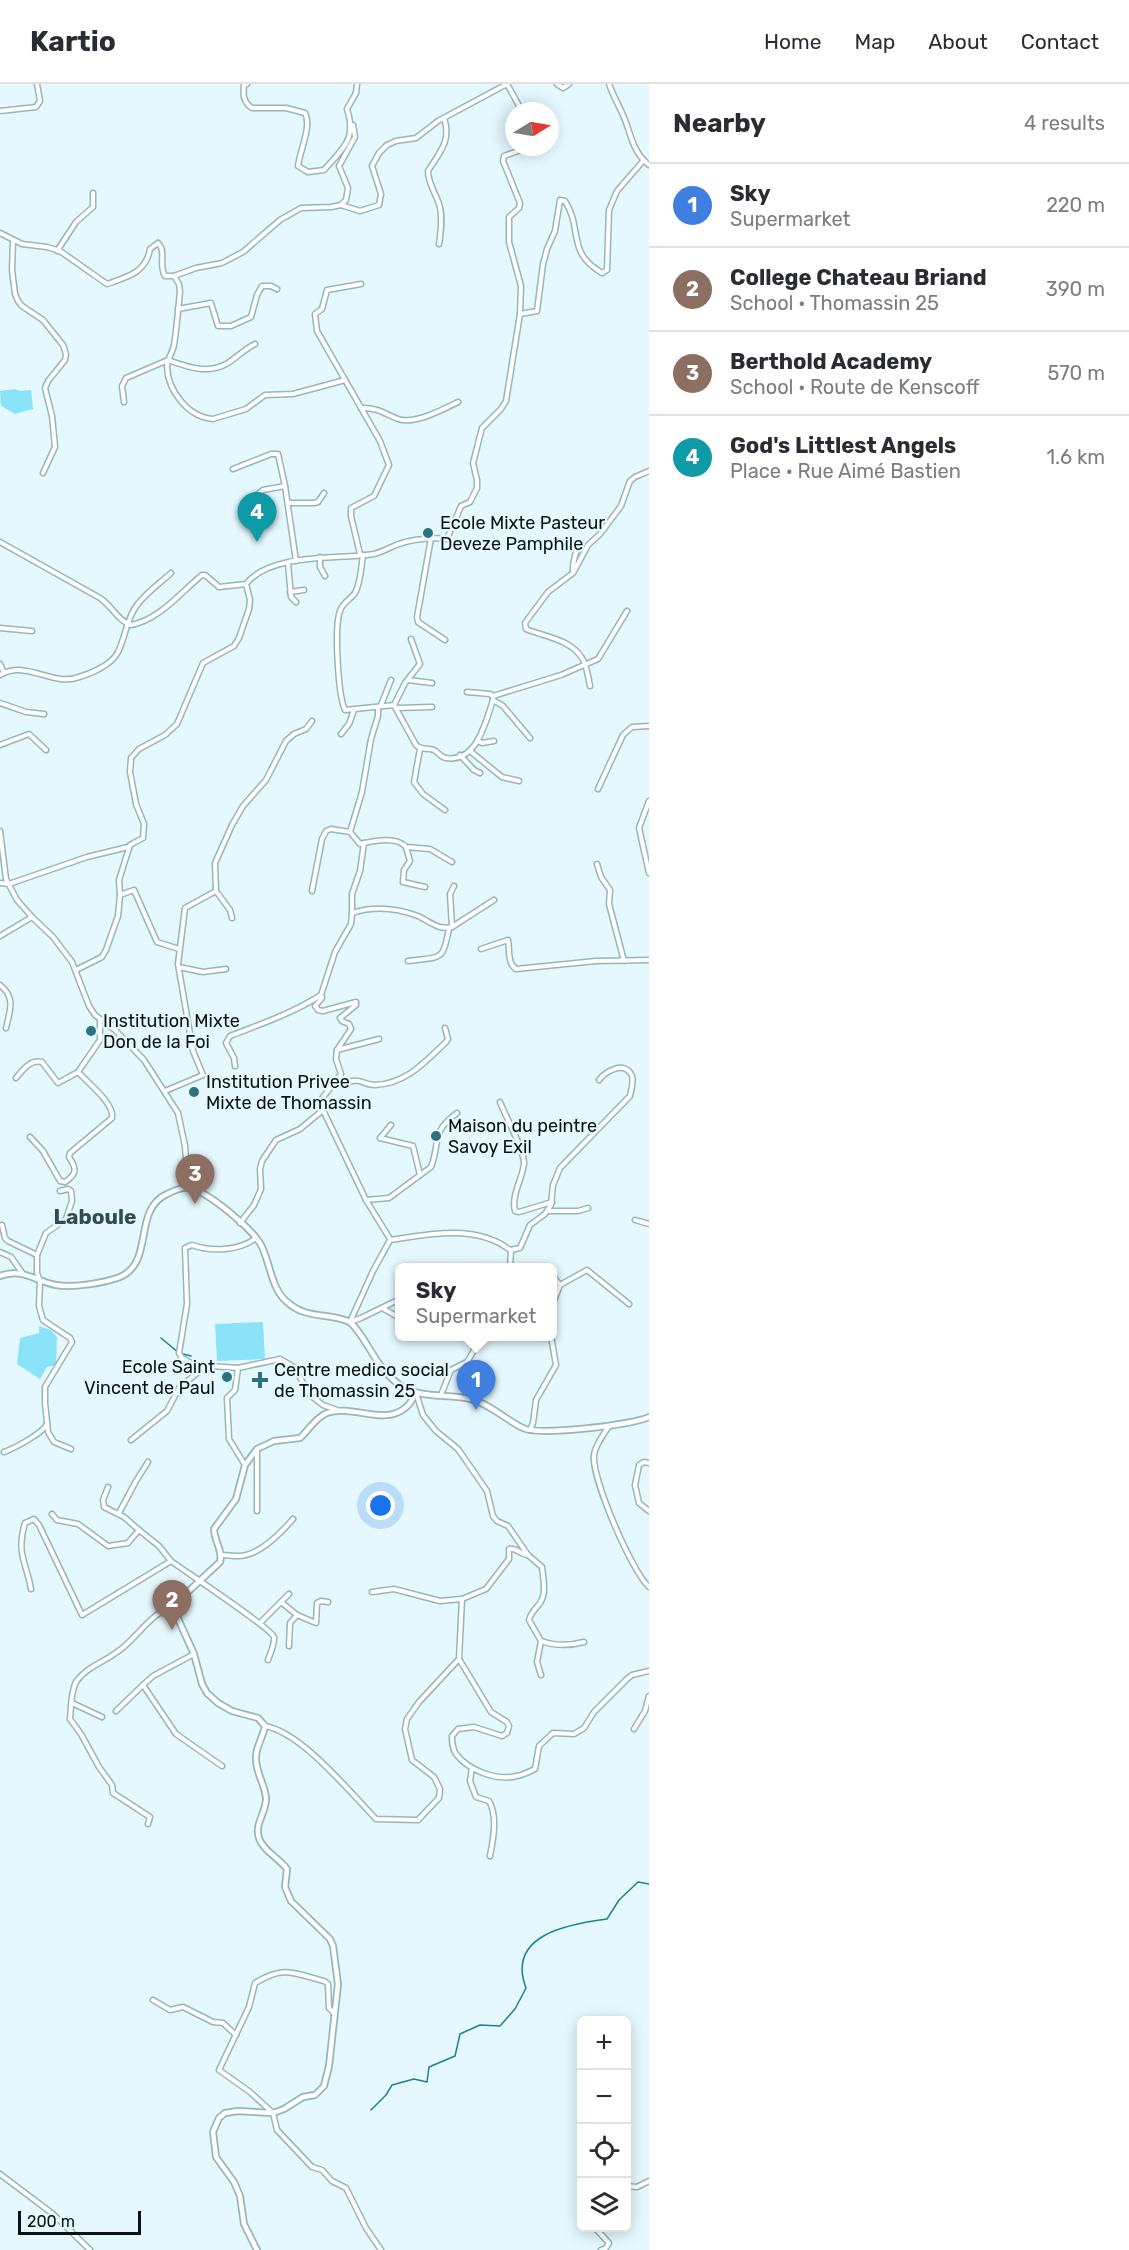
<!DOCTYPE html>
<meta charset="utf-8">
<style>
body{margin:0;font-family:Rubik,sans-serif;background:#f7f7f7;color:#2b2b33}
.controls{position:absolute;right:18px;bottom:18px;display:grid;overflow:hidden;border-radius:9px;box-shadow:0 3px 15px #0003}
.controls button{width:54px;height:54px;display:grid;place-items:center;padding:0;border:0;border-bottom:2px solid #e1e1e2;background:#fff;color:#2b2b33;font:30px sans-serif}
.compass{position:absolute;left:505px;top:18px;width:54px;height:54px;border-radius:50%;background:#fff;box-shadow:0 3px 15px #0003;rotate:79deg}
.scale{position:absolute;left:18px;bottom:15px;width:123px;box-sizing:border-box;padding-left:6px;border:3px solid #081417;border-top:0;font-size:16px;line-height:21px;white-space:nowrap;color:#081417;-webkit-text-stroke:4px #e4f8fd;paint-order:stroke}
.you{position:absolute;left:381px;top:1422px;width:21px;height:21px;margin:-15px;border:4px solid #fff;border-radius:50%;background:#1a73e8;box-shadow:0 0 0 9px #1a73e833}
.badge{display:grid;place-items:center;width:39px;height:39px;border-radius:50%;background:#2e7282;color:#fff;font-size:20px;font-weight:700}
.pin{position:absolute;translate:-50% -50px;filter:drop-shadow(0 2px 3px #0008)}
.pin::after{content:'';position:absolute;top:32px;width:21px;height:18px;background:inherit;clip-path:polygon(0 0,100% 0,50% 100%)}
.popup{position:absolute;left:395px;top:1179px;width:162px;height:78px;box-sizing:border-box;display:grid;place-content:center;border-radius:9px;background:#fff;filter:drop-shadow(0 2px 4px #0005);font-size:20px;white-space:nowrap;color:#7c7c81}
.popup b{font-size:22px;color:#2b2b33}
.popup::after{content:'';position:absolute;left:50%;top:100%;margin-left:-12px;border:12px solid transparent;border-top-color:#fff}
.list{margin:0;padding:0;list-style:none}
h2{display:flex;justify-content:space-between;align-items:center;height:78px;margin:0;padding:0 24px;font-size:26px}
h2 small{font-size:20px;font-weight:400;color:#7c7c81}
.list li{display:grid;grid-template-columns:39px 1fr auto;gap:18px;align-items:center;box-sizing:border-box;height:84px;padding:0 24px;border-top:2px solid #e1e1e2}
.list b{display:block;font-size:22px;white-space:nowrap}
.list p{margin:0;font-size:20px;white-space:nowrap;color:#7c7c81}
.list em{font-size:20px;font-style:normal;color:#7c7c81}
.icon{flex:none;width:33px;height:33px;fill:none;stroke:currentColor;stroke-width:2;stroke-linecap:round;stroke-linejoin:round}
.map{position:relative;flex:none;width:649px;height:2166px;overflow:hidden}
header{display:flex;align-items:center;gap:36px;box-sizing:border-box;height:84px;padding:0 30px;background:#fff;border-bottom:2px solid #e1e1e2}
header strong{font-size:28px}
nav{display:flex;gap:33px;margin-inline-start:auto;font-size:21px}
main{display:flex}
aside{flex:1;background:#fff}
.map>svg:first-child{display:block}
.green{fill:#8be3f9}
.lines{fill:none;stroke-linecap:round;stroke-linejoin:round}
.stream{stroke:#1e8196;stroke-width:1.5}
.street-casing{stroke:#96b6be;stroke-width:7}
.secondary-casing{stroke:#96b6be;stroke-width:8}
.street{stroke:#fff;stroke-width:4}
.secondary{stroke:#fff;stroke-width:4.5}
.poi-dot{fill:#2e7282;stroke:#e4f8fd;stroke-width:2}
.labels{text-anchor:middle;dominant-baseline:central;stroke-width:4.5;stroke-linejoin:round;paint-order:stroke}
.poi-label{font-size:18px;fill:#081417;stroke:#e4f8fd;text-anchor:start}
.quarter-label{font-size:21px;font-weight:bold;fill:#2f4c53;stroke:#e4f8fd}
</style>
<header>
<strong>Kartio</strong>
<nav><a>Home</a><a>Map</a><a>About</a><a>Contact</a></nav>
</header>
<main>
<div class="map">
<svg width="649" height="2166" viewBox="0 0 649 2166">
<rect width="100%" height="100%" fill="#e4f8fd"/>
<g class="green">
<polygon points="15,305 20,307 31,306 33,325 15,330 1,322 0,307"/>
<polygon points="263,1238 265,1275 217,1277 215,1240"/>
<polygon points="39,1242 51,1246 57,1253 56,1281 47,1283 40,1295 17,1280 20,1254 39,1249"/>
</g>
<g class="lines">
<g class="stream">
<polyline points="161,1254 179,1269 191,1272"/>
<path d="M371 2026 386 2011 392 2001 414 1995 427 1998 429 1983 455 1972 460 1950 480 1941 500 1942 515 1925 526 1904C506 1851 568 1840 607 1835L619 1816 638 1798 649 1800"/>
</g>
<defs>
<g id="street">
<path d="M247 0 244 1C243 11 243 18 252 24H286L305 29C312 42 300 66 298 82L308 88 324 86C343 64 357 56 347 25L356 9 357 0"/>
<polyline points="507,0 522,27"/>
<polyline points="557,0 563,4 569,0"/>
<path d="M609 0C613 11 618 20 623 31 631 49 632 68 649 81"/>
<polyline points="0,27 36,23 40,17 37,0"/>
<polyline points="341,121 360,127 379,121 381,110 372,82 379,69 387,61 396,57 416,54 438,37 507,0"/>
<path d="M0 149 22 160 47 163 60 167 107 200C127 193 146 189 150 165L158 159C167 168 158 181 165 192H174L196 184 222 179 243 168 280 136 301 124 331 123 341 121 346 116 348 104 339 82 355 53 353 41"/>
<polyline points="13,157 12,186 15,210 18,217 22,222 43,236 63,261 66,270 65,276 48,297 45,304 52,332 55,363 43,389"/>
<path d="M439 160C441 147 443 132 439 120 435 108 428 99 428 87 439 69 452 57 444 34"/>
<polyline points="57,167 76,138 93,123 93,109"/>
<path d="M174 192 179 200 180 208C178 226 177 243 174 261 173 268 167 275 167 283 168 307 188 333 213 335L246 325 265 311 293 310 345 296"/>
<polyline points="178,225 211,219 218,242 231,242 251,233 257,211 262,202 271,202 277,205"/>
<polyline points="520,230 521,202 509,158 509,133 519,124 520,119 503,77 504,72 529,63"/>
<path d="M124 318 122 302 126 294 168 276C188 283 207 291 228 279 237 273 245 265 255 260"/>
<path d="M361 324C377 323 385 330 398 335 414 341 444 325 458 318"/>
<polyline points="233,385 271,370 278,370 285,402 296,477"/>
<polyline points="247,419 263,406 285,402"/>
<polyline points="288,419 314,419 318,418 324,409"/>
<polyline points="431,454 417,533 418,538 445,556"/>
<path d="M0 458 100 514C112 522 118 537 131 541 159 536 180 509 202 491H205L219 503 246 500"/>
<polyline points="360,470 351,432 351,424 374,412 389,381 380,357 317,247 315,230 322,225 327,206 361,200"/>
<path d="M363 471C361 483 361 498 355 509 351 515 342 519 340 527 334 543 338 611 345 626L394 621 405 599 420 580 411 555"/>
<polyline points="320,473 320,483 325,492"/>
<polyline points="288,479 291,513 296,518"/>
<path d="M573 488C572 478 576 472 577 462"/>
<polyline points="290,508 304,506"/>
<polyline points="0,544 32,547"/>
<polyline points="0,580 4,589"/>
<path d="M0 591C26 576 50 601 76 594 90 590 112 581 118 568 125 554 126 538 135 524 143 511 159 500 171 489"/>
<polyline points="408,596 432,599"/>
<path d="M590 602C588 593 587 582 582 574 570 555 545 553 526 545L525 539 548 508 573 489 588 461 600 450 621 422 630 397 635 393 649 387"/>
<polyline points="493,612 561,591 598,575 627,527"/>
<polyline points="493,616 503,622 530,654"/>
<polyline points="0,619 26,628 44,630"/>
<polyline points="381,621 391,596"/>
<path d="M394 621 416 661C422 667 427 663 434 666 438 668 440 673 446 674 477 679 486 637 493 616V612L490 610 467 608"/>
<polyline points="396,624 432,623"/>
<polyline points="341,650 349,640 354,626"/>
<polyline points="478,657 482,659 494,657"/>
<polyline points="0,661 29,650 46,666"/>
<polyline points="420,665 414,698 423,710 445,726"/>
<polyline points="470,667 502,693 519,697"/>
<polyline points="460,671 474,686 480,689"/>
<polyline points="598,705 623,651 632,643 649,642"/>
<polyline points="649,717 639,744 649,789"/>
<polyline points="0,747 6,795 17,816 32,833 53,853 72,878 89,922 95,931 115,946 144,976 178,1029 185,1062 188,1103"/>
<polyline points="350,748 362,708 371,655 378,632 378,623"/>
<polyline points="406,763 410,777 404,786 403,798 425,803"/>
<polyline points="597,780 601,793 610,806 609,820 624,877"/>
<polyline points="0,799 9,800 87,773 128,763"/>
<polyline points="216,807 215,779 232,741 243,722 266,696 286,657 294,650 306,645 312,637"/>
<path d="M312 807 322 755 326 747 331 745 350 748 360 760C372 757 397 752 406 763L430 765 452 778"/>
<polyline points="120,811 134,806 157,858 179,865"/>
<polyline points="352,829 352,810 360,787 364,759"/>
<polyline points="452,843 450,810 454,802"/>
<polyline points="0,852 32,833"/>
<path d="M481 865 508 856C510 866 507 879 516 885L596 877 649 876"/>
<path d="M408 877C441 872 443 879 449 844"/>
<polyline points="179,883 203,888 226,885"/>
<path d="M76 886 102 873 106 866 118 832 120 811 119 796 130 761 143 754 144 740 136 720 130 688 131 674 139 665 165 651 177 640 203 579 234 562 239 554 249 525 250 516 246 500C271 468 339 476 374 470 382 468 389 464 396 461 413 455 428 453 447 455L461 422 470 418 477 404V396L473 379 482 344 501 325 506 317 520 230 537 227 543 180 547 165 555 147 560 116 565 117C583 145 566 168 602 189L607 186 609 126 617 107 643 77"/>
<path d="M0 901C16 914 10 926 6 944"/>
<path d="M337 966 351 945 349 940 342 937 340 934 356 921V918L323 927 318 926 315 922 322 914 321 911 335 868 351 840 352 829C373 822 397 824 418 832 431 838 437 846 452 843L494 816"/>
<path d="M235 982 234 974 226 959 230 952C261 940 293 929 321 911"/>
<path d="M340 993 347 998C364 994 362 1001 375 1001 406 1000 425 978 446 958L448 955 445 944"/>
<path d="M16 994C23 986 30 975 42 978L58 999 78 988 100 956V937"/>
<polyline points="165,1007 203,991 193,967 178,880 185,824 216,807 230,826 232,834"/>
<path d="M500 1018C505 1031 525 1068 524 1080 522 1096 511 1111 515 1127L519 1128 552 1118"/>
<polyline points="323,1026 366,1116 390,1155"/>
<polyline points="391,1041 380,1054 413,1062 420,1091"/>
<path d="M30 1053 43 1067 60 1097 65 1098C77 1090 77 1085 69 1073L70 1069 112 1034C115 1020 88 999 78 988"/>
<polyline points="60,1107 68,1105 71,1107 72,1117 66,1135 46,1149 37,1171 37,1189 40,1197 39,1222 43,1236 70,1254 72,1258 45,1303 45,1319 48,1348 54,1358 71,1365"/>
<path d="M366 1116 389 1114 431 1083C441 1057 430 1049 457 1029"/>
<polyline points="548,1127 578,1127 588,1124"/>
<polyline points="635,1136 649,1140"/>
<polyline points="240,1139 254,1121 261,1105 260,1085 262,1077 276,1056 300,1045 323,1026 320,1017 341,990 336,975 337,966 379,955"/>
<polyline points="2,1141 5,1154 8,1157 37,1171"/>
<polyline points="0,1168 11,1173 23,1190"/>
<polyline points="510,1184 511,1166"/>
<polyline points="552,1191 560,1201"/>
<polyline points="552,1222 560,1201 587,1186 629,1220"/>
<polyline points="382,1224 400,1234"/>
<path d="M350 1238 373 1187 390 1156C430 1150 476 1140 510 1166L520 1164 530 1141 545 1130 551 1121 553 1101 560 1084 630 1012C631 1006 634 998 632 992 625 976 606 987 599 996"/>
<polyline points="350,1238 361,1234 400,1215"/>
<polyline points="238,1284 235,1306 227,1314 229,1355 245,1381"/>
<path d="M202 1285 182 1274 179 1269 187 1220 185 1164 192 1161C212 1168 239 1167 256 1154"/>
<polyline points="441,1311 451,1286 467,1278 473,1268 476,1258 482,1252"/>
<path d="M609 1342C604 1350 595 1361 594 1371 591 1393 632 1488 649 1503"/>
<polyline points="530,1346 533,1339 536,1316 556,1281 551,1252"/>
<polyline points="131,1356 167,1327 179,1304 202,1285 211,1282 238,1284 280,1275 294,1283 310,1311 323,1321 337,1326"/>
<polyline points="257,1366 257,1427"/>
<path d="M4 1368C15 1364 43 1349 47 1340"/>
<polyline points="649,1379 644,1378 639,1381 635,1401 639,1419 649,1427"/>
<polyline points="108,1403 103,1416 104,1423 124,1433 139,1446"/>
<polyline points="119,1429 136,1397 148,1378"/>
<polyline points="52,1430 57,1436 78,1440 108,1462 128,1459 139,1446 159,1462 171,1477"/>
<path d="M222 1471C227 1471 232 1472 237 1472 258 1473 280 1450 293 1435"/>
<path d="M528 1471 542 1483C543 1494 547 1509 540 1519 535 1526 531 1528 529 1536L541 1557C555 1562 569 1562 584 1558"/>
<path d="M31 1505C26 1477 16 1470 25 1439L34 1435 39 1441 82 1531 171 1477C186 1488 271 1544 274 1553 275 1560 270 1570 268 1576"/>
<path d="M372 1508 394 1505 440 1517 462 1515 486 1505 509 1475V1465C516 1463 521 1471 528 1471L508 1442 497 1437 493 1432 487 1407 458 1365 436 1347 423 1331 416 1309"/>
<path d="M462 1515 459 1575 491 1628 507 1638 509 1642 507 1649 502 1652 474 1643 458 1645 452 1652C452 1658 452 1664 456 1670 469 1687 497 1697 517 1692 523 1691 529 1688 535 1685L539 1662 553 1649 574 1650 584 1644 594 1628 627 1595 632 1591 649 1587"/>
<polyline points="281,1518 297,1531 316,1539 317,1519 321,1517 328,1518"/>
<polyline points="260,1539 289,1510"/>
<polyline points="541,1557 537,1578 541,1591"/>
<polyline points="289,1562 290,1539 297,1531"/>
<polyline points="194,1570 153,1592 143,1601 176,1650 222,1682"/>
<polyline points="72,1619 102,1633"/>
<polyline points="116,1627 143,1601"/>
<path d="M265 1642C301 1648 349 1707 376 1735L418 1736 439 1714 440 1705 434 1693 412 1676 405 1645 407 1635 419 1618 459 1575"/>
<polyline points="634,1645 645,1627 649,1612"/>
<path d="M472 1684 470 1697 476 1713 489 1717C498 1732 493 1756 490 1772"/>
<path d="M148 1740 150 1733 113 1709 112 1701 99 1683 81 1650 70 1635C71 1625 71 1607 76 1598 85 1584 104 1578 117 1568 137 1555 151 1527 175 1522"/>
<polyline points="153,1916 170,1926 183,1923 213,1938 223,1939 236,1951"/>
<path d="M334 1929 329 1924 328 1900 324 1897C293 1889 284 1881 255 1899L249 1923 219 1986 250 2008 273 2029 277 2046 312 2083 322 2086 332 2097 346 2104 366 2144 381 2166"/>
<polyline points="0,2090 53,2130 90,2166"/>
<polyline points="626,2102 637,2103 649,2097"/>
<polyline points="595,2144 609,2159 606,2164 601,2166"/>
</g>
<g id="secondary">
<path d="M0 1192C21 1183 37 1198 56 1201 73 1204 104 1199 120 1193 155 1178 132 1126 167 1110 173 1107 181 1103 188 1104 207 1106 255 1147 262 1163 270 1180 272 1205 286 1217 306 1236 327 1228 350 1238 368 1255 374 1281 397 1299 418 1316 446 1309 471 1315 490 1320 506 1336 523 1344 539 1352 632 1341 649 1333"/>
<path d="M257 2166 244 2140 240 2112 234 2098 216 2073 213 2048 219 2034 225 2029 238 2027 273 2029 284 2025 303 2013 315 2011 324 2002 329 1982 338 1900 333 1862 330 1855 291 1817 285 1803 287 1785C279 1774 263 1767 259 1754 254 1740 267 1727 266 1714 265 1700 255 1688 256 1673 256 1663 263 1653 265 1642L258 1634 232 1627 218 1619 207 1609 202 1600 194 1570 175 1528 178 1517 220 1478C223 1466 214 1457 214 1445L236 1415 245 1381 257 1365 274 1357 300 1354C308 1347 316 1333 327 1329 352 1320 384 1342 405 1324 410 1321 413 1314 416 1309"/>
</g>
</defs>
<use href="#street" class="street-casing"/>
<use href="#secondary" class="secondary-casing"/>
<use href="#street" class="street"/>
<use href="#secondary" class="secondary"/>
</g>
<g class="poi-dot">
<circle cx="428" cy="449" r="6"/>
<circle cx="91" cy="947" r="6"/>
<circle cx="194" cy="1008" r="6"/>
<circle cx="436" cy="1052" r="6"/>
<circle cx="227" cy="1293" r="6"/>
<path d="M257 1287h6v6h6v6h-6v6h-6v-6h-6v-6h6z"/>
</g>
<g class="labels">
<g class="poi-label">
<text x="440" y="439">Ecole Mixte Pasteur<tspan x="440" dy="21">Deveze Pamphile</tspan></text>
<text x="103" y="937">Institution Mixte<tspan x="103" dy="21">Don de la Foi</tspan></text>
<text x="206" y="998">Institution Privee<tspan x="206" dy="21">Mixte de Thomassin</tspan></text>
<text x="448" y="1042">Maison du peintre<tspan x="448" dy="21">Savoy Exil</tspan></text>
<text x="215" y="1283" text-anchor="end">Ecole Saint<tspan x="215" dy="21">Vincent de Paul</tspan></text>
<text x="274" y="1286">Centre medico social<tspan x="274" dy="21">de Thomassin 25</tspan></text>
</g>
<g class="quarter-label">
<text x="95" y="1132">Laboule</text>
</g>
</g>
</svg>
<div class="controls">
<button>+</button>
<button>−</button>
<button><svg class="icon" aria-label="locate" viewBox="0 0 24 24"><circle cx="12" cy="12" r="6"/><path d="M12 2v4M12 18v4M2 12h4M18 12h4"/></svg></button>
<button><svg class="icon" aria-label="layers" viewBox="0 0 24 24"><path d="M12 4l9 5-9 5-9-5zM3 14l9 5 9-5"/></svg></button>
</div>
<svg class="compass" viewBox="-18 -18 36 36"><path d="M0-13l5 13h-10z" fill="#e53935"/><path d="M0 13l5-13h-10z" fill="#7c7c81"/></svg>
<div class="scale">200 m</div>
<div class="you"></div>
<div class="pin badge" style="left:476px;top:1326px;background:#3f7fe0">1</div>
<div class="popup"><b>Sky</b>Supermarket</div>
<div class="pin badge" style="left:172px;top:1546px;background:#8d6e63">2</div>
<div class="pin badge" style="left:195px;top:1120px;background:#8d6e63">3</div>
<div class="pin badge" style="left:257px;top:458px;background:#0f9aa8">4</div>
</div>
<aside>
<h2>Nearby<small>4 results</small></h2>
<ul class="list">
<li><span class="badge" style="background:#3f7fe0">1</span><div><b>Sky</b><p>Supermarket</p></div><em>220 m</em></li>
<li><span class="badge" style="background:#8d6e63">2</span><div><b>College Chateau Briand</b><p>School · Thomassin 25</p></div><em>390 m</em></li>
<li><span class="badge" style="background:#8d6e63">3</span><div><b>Berthold Academy</b><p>School · Route de Kenscoff</p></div><em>570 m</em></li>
<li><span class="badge" style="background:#0f9aa8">4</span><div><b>God's Littlest Angels</b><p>Place · Rue Aimé Bastien</p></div><em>1.6 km</em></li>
</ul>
</aside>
</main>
